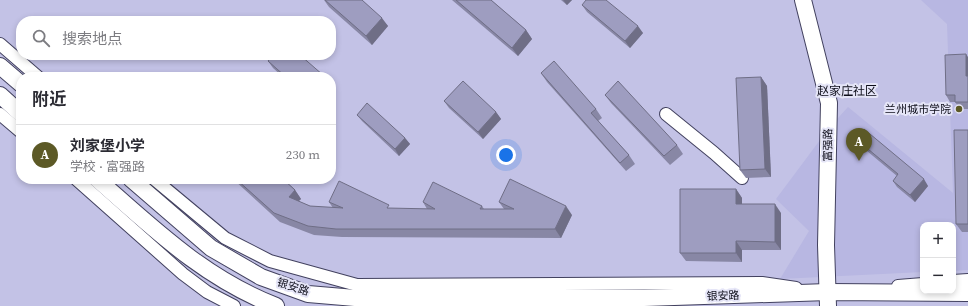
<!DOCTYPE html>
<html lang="zh">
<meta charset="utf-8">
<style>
body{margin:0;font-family:"Source Serif 4","Noto Sans SC",serif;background:#f2f2f3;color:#2b2b33}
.controls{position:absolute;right:12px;bottom:12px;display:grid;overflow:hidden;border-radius:8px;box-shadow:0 2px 6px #0003}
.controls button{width:36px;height:36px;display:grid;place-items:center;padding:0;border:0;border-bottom:1px solid #e1e1e2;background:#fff;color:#2b2b33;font:20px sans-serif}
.you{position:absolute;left:506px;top:155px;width:14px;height:14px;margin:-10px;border:3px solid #fff;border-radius:50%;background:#1a73e8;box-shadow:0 0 0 6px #1a73e833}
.badge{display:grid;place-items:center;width:26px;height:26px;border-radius:50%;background:#5c5926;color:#fff;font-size:13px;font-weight:700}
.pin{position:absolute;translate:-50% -33px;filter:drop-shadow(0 1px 2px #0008)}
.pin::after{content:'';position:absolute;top:21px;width:14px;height:12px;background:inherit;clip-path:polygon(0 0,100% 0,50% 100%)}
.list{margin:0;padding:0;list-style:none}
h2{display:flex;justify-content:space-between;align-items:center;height:52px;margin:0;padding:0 16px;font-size:17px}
h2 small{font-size:13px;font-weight:400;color:#7c7c81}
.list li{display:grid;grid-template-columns:26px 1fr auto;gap:12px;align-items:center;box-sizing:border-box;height:60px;padding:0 16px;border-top:1px solid #e1e1e2}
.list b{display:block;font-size:15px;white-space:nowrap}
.list p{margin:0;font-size:13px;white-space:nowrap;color:#7c7c81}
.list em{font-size:13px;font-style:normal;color:#7c7c81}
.icon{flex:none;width:22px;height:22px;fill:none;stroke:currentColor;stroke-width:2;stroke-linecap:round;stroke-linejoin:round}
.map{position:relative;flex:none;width:968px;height:306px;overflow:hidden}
.search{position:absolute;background:#fff;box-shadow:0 2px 6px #0003;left:16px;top:16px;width:320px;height:44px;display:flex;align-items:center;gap:10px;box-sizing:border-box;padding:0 14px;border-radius:16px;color:#7c7c81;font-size:15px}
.panel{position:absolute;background:#fff;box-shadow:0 2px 6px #0003;left:16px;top:72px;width:320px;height:112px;border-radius:16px}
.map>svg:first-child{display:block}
.built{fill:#b8b7e2}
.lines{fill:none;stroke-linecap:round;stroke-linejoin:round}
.minor-casing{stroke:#42415f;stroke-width:14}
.major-casing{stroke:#42415f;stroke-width:18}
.minor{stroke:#fff;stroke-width:12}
.major{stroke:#fff;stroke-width:16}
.wall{fill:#8887a5}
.shaded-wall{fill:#6f6e86}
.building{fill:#9e9dc0;stroke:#6f6e86}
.poi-dot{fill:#5c5926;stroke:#e5e5f7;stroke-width:1.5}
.labels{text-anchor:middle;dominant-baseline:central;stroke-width:4;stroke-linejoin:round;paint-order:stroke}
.poi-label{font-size:11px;fill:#0d0d19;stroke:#e5e5f7;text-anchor:end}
.street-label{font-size:11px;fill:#0d0d19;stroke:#e5e5f7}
.neighbourhood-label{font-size:12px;fill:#0d0d19;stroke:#e5e5f7}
</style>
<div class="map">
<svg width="968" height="306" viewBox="0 0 968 306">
<rect width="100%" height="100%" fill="#c3c2e6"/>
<polygon class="built" points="921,0 968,0 968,270 953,271 953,225 923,225 923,272 780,279 809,231 776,199 829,128 848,107 953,193 947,24"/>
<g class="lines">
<defs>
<g id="minor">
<polyline points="0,44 38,77"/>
<polyline points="0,114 21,132"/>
<polyline points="666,114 714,153 742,178"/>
<polyline points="76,179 183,274 207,292 234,306"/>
<polyline points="154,179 225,238 270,261 357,285 762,283 796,288"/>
<polyline points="953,281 968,280"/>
<polyline points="898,286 923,284"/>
</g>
<g id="major">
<polyline points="803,0 829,103 826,245 828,306"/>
<polyline points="0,66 21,84"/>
<polyline points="0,95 21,114"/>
<path d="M97 179C154 229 204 278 276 306"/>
<polyline points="131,179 211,248 261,277 308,294 355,298 644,298 828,292 968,293"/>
</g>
</defs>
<use href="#minor" class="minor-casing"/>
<use href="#major" class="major-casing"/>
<use href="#minor" class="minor"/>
<use href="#major" class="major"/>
</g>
<g class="wall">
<polygon points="324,0 362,0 388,26 372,45 329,7"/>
<polygon points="452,0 491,0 526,30 532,39 518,56"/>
<polygon points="561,0 572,0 567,5"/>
<polygon points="582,5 643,33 630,48 587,12"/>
<polygon points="968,57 968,109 960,109 955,102 950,102 946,95"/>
<polygon points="268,61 323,75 324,77 283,77 273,68"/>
<polygon points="541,73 596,109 602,118 598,121 629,155 635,164 626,171 547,82"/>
<polygon points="761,77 767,86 771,177 746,178 740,170"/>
<polygon points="605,95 677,145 683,154 670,165 611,103"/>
<polygon points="444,101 496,112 501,119 483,139 449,108"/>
<polygon points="357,115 405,138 410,144 399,156 362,121"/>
<polygon points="968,130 968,232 962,232 956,224"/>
<polygon points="856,139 928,186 915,202 897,187 893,181 897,176 861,146"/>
<polygon points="233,179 283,179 295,190 301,199 298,201 310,206 333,208 329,202 391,209 427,209 423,202 482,206 484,209 504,209 499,202 572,215 561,238 342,237 314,235 280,222"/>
<polygon points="736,189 742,198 742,204 781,213 781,250 742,250 742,262 686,261 680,253"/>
</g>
<g class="shaded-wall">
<polygon points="563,0 572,0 567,5"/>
<polygon points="382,18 388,26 372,45 366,36"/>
<polygon points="638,26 643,33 630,48 625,41"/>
<polygon points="526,30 532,39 518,56 512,48"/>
<polygon points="966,54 968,57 968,78 966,76"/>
<polygon points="761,77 767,86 771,177 765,169"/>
<polygon points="496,112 501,119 483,139 478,132"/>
<polygon points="405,138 410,144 399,156 395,149"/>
<polygon points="924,179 928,186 915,202 910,195"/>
<polygon points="736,189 742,198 742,212 736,204"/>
<polygon points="295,190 301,199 295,205 289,197"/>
<polygon points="775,204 781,213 781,250 775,242"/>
<polygon points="566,206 572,215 561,238 555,229"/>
<polygon points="736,241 742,250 742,262 736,253"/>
</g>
<g class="building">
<polygon points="325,0 362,0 382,18 366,36"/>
<polygon points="456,0 491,0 526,30 512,48"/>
<polygon points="586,0 606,0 638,26 625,41 582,5"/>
<polygon points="966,54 966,76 968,76 968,102 955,102 955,95 946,95 945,55"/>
<polygon points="273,55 300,55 323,75 322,77 286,77 268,61"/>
<polygon points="554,61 596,109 591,113 629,155 620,163 541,73"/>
<polygon points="761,77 765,169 740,170 736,78"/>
<polygon points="463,81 496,112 478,132 444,101"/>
<polygon points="618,81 677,145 664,156 605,95"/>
<polygon points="367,103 405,138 395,149 357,115"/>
<polygon points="864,129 924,179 910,195 893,181 898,174 856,139"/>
<polygon points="954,130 968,130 968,224 956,224"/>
<polygon points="236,179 283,179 295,190 289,197 310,206 343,208 329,202 339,181 389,205 387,208 435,209 423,202 433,182 482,206 480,209 514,209 499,202 510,179 566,206 555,229 336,229 308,226 274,213"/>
<polygon points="680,189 736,189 736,204 775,204 775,242 736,241 736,253 680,253"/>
</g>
<circle class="poi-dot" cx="959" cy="109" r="4"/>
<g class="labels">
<g class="poi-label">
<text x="951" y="109">兰州城市学院</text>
</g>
<g class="street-label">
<text transform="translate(828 145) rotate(-89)">富强路</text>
<text transform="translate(293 287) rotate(18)">银安路</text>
<text transform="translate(723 296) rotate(-2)">银安路</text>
</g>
<g class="neighbourhood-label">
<text x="847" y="91">赵家庄社区</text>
</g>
</g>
</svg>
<div class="controls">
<button>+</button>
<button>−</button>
</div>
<div class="you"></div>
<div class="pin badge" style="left:859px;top:161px">A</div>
<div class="search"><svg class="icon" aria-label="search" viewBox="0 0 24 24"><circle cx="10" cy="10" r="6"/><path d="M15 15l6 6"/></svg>搜索地点</div>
<section class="panel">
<h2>附近<small></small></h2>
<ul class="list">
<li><span class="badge">A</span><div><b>刘家堡小学</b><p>学校 · 富强路</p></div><em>230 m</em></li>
</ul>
</section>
</div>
